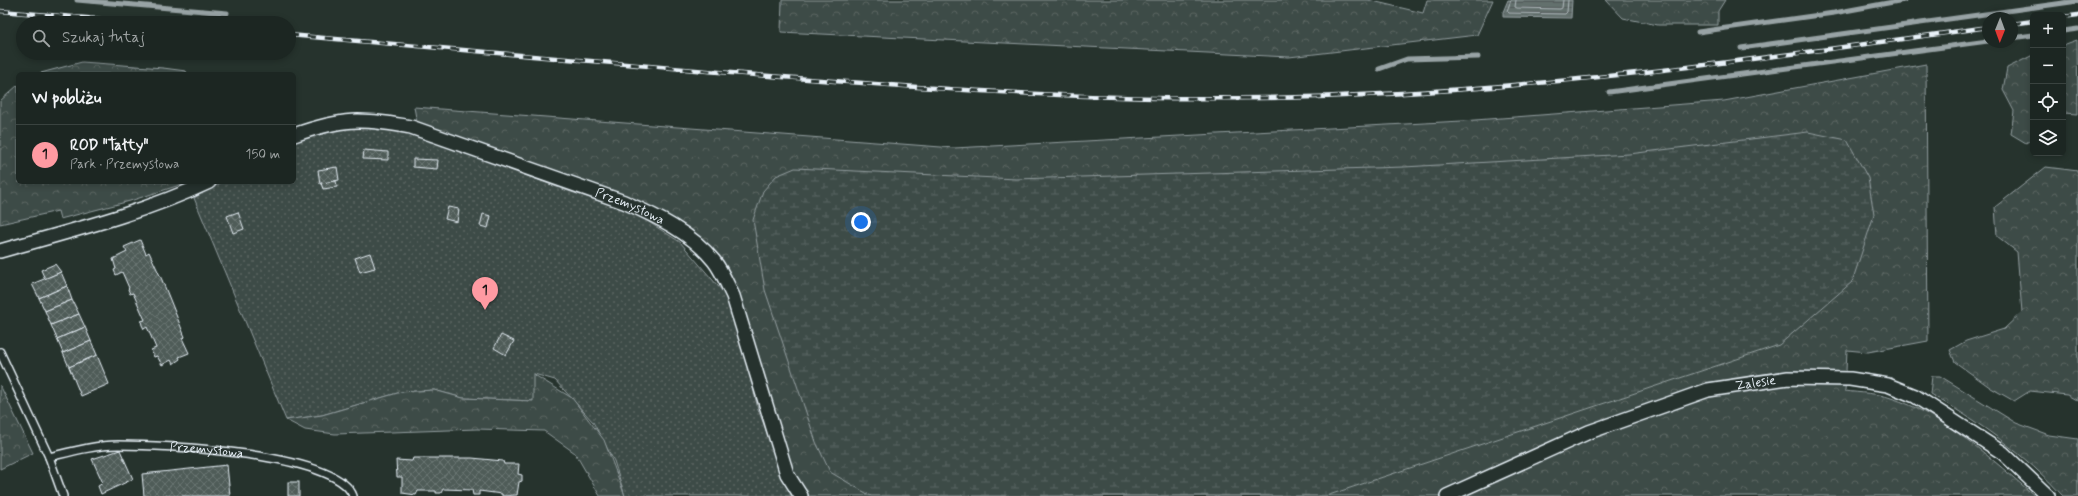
<!DOCTYPE html>
<html lang="pl">
<meta charset="utf-8">
<style>
body{margin:0;font-family:Mynerve,sans-serif;background:#252e2a;color:#f1f3f6}
.controls{position:absolute;right:12px;top:12px;display:grid;overflow:hidden;border-radius:6px;box-shadow:0 2px 6px #0003}
.controls button{width:36px;height:36px;display:grid;place-items:center;padding:0;border:0;border-bottom:1px solid #3a4340;background:#1c2622;color:#f1f3f6;font:20px sans-serif}
.compass{position:absolute;left:1982px;top:12px;width:36px;height:36px;border-radius:50%;background:#1c2622;box-shadow:0 2px 6px #0003;rotate:181deg}
.you{position:absolute;left:861px;top:222px;width:14px;height:14px;margin:-10px;border:3px solid #fff;border-radius:50%;background:#1a73e8;box-shadow:0 0 0 6px #1a73e833}
.badge{display:grid;place-items:center;width:26px;height:26px;border-radius:50%;background:#ff9aa2;color:#111;font-size:13px;font-weight:700}
.pin{position:absolute;translate:-50% -33px;filter:drop-shadow(0 1px 2px #0008)}
.pin::after{content:'';position:absolute;top:21px;width:14px;height:12px;background:inherit;clip-path:polygon(0 0,100% 0,50% 100%)}
.list{margin:0;padding:0;list-style:none}
h2{display:flex;justify-content:space-between;align-items:center;height:52px;margin:0;padding:0 16px;font-size:17px}
h2 small{font-size:13px;font-weight:400;color:#a0a5a5}
.list li{display:grid;grid-template-columns:26px 1fr auto;gap:12px;align-items:center;box-sizing:border-box;height:60px;padding:0 16px;border-top:1px solid #3a4340}
.list b{display:block;font-size:15px;white-space:nowrap}
.list p{margin:0;font-size:13px;white-space:nowrap;color:#a0a5a5}
.list em{font-size:13px;font-style:normal;color:#a0a5a5}
.icon{flex:none;width:22px;height:22px;fill:none;stroke:currentColor;stroke-width:2;stroke-linecap:round;stroke-linejoin:round}
.map{position:relative;flex:none;width:2078px;height:496px;overflow:hidden}
.search{position:absolute;background:#1c2622;box-shadow:0 2px 6px #0003;left:16px;top:16px;width:280px;height:44px;display:flex;align-items:center;gap:10px;box-sizing:border-box;padding:0 14px;border-radius:22px;color:#a0a5a5;font-size:15px}
.panel{position:absolute;background:#1c2622;box-shadow:0 2px 6px #0003;left:16px;top:72px;width:280px;height:112px;border-radius:6px}
.map>svg:first-child{display:block}
.green{fill:url(#green-dots);stroke:#939ea0}
.forest{fill:url(#forest-crowns);stroke:#939ea0}
.wetland{fill:url(#wetland-marsh);stroke:#939ea0}
.water{fill:url(#water-rules);stroke:#98a3a5}
.lines{fill:none;stroke-linecap:round;stroke-linejoin:round}
.shore{stroke:#b3bdc0;stroke-width:1}
.stream{stroke:#98a3a5;stroke-width:5}
.building{fill:url(#building-cross-hatch);stroke:#e8f1f8}
.lane-casing{stroke:#e8f1f8;stroke-width:10}
.street-casing{stroke:#e8f1f8;stroke-width:16}
.lane{stroke:#26332d;stroke-width:7}
.street{stroke:#26332d;stroke-width:13}
.rail-casing{stroke:#e8f1f8;stroke-width:4.5}
.rail{stroke:#26332d;stroke-width:3;stroke-dasharray:9;stroke-linecap:butt}
.labels{text-anchor:middle;dominant-baseline:central;stroke-width:3.5;stroke-linejoin:round;paint-order:stroke}
.street-label{font-size:13px;fill:#e8f1f8;stroke:#26332d}
</style>
<div class="map">
<svg width="2078" height="496" viewBox="0 0 2078 496">
<defs>
<pattern id="green-dots" width="8" height="8" patternUnits="userSpaceOnUse"><rect width="8" height="8" fill="#3e4b47"/><path d="M2 2h.1M6 6h.1" fill="none" stroke="#5a6562" stroke-width="1.8" stroke-linecap="round"/></pattern>
<pattern id="forest-crowns" width="20" height="18" patternUnits="userSpaceOnUse"><rect width="20" height="18" fill="#3e4b47"/><path d="M2 6a3 3 0 1 1 6 0M12 15a3 3 0 1 1 6 0" fill="none" stroke="#5a6562"/></pattern>
<pattern id="wetland-marsh" width="20" height="14" patternUnits="userSpaceOnUse"><rect width="20" height="14" fill="#3e4b47"/><path d="M1 5h8M5 5V1M11 12h8M15 12V8" fill="none" stroke="#5a6562"/></pattern>
<pattern id="water-rules" width="6" height="5" patternUnits="userSpaceOnUse"><rect width="6" height="5" fill="#636f6d"/><path d="M0 2.5h6" fill="none" stroke="#535a5a"/></pattern>
<pattern id="building-cross-hatch" width="8" height="8" patternUnits="userSpaceOnUse"><rect width="8" height="8" fill="#505c59"/><path d="M0 0l8 8M0 8l8-8" fill="none" stroke="#697472"/></pattern>
</defs>
<rect width="100%" height="100%" fill="#26332d"/>
<filter id="ink" filterUnits="userSpaceOnUse"><feTurbulence type="fractalNoise" baseFrequency=".025" numOctaves="2"/><feDisplacementMap in="SourceGraphic" scale="8" xChannelSelector="R" yChannelSelector="G"/><feConvolveMatrix kernelMatrix="1 2 1 2 8 2 1 2 1" color-interpolation-filters="sRGB"/></filter>
<g filter="url(#ink)">
<polygon class="green" points="379,127 419,134 562,189 633,212 680,242 724,293 739,329 758,409 789,491 792,496 625,496 614,461 593,422 555,380 534,374 534,401 463,398 434,390 401,392 322,415 286,420 194,198 222,182 294,182 294,142 329,129"/>
<g class="forest">
<polygon points="782,0 1368,0 1423,13 1427,0 1493,0 1477,35 1289,57 781,32"/>
<polygon points="1606,0 1725,0 1718,11 1718,25 1658,25 1623,18"/>
<polygon points="2077,40 2078,114 2063,113 2063,45"/>
<polygon points="2033,55 2033,138 2026,143 2011,134 2014,111 2003,90 2007,68"/>
<polygon points="82,62 163,68 186,71 187,74 37,74"/>
<path d="M1926 64 1928 341 1868 352 1847 350 1845 391C1860 393 1877 393 1891 398 1943 414 1994 461 2035 496H801L720 261 641 210 419 134 414 107 954 148 1462 121 1724 101Z"/>
<polygon points="18,85 18,182 189,182 130,201 60,219 58,211 0,224 0,101"/>
<polygon points="2046,167 2078,171 2078,401 2067,395 2030,391 2014,401 1991,388 1955,362 1950,350 1966,341 2004,329 2022,312 2017,252 1997,236 1995,207"/>
<polygon points="533,374 572,398 604,440 625,496 600,496 575,453 544,431 477,429 335,434 305,430 286,420 322,415 401,392 434,390 463,398 533,401"/>
<path d="M1932 376H1940L2016 423 2049 435 2078 439V496H2063C2026 455 1978 421 1930 394Z"/>
<polygon points="0,385 33,453 0,469"/>
</g>
<polygon class="wetland" points="1808,132 1847,140 1868,178 1874,215 1852,282 1779,345 1326,496 871,496 830,472 816,442 765,290 753,220 763,191 776,176 795,168 1016,179 1404,167 1629,154"/>
<polygon class="water" points="1508,0 1572,0 1571,18 1503,17 1503,12"/>
<g class="lines">
<g class="shore">
<polyline points="1511,0 1507,11 1509,13 1565,14 1567,12 1568,0"/>
<polyline points="1516,0 1515,7 1517,8 1560,9 1562,8 1563,0"/>
</g>
<g class="stream">
<polyline points="77,0 227,13"/>
<polyline points="2063,31 2078,29"/>
<polyline points="1698,32 1834,13 1904,0"/>
<polyline points="2012,38 2033,35"/>
<polyline points="1741,48 2078,1"/>
<polyline points="1379,69 1407,59 1478,57"/>
<polyline points="1609,92 1988,41"/>
</g>
</g>
<g class="building">
<polygon points="364,150 388,152 388,160 363,159"/>
<polygon points="413,159 438,160 437,169 413,167"/>
<polygon points="337,167 339,180 320,184 318,170"/>
<polygon points="336,181 337,187 323,189 321,183"/>
<polygon points="448,207 459,209 457,222 445,219"/>
<polygon points="238,212 244,229 233,233 227,216"/>
<polygon points="483,214 491,216 488,228 480,226"/>
<polygon points="140,240 146,254 149,252 162,280 185,337 182,338 189,353 179,357 180,359 173,364 171,360 162,365 157,356 154,357 151,350 156,348 147,327 144,329 142,325 141,321 145,320 133,293 130,294 128,289 129,288 122,272 116,275 114,270 116,269 113,259 127,252 124,247"/>
<polygon points="370,253 375,268 360,272 355,258"/>
<polygon points="55,264 61,272 45,279 41,270"/>
<polygon points="61,272 67,286 39,298 32,284"/>
<polygon points="67,286 72,300 45,311 39,298"/>
<polygon points="72,300 79,314 51,325 45,311"/>
<polygon points="79,314 85,327 57,339 51,325"/>
<polygon points="85,327 91,341 63,353 57,339"/>
<polygon points="501,335 514,341 506,355 494,348"/>
<polygon points="91,341 97,355 69,367 63,353"/>
<polygon points="97,355 109,384 81,396 69,367"/>
<polygon points="120,450 133,479 101,494 98,486 103,483 92,459"/>
<polygon points="413,458 472,458 503,461 504,464 519,464 518,474 522,475 522,481 519,482 517,495 502,496 502,494 479,491 479,495 473,495 472,490 443,489 441,493 436,493 436,491 418,491 416,495 402,493 402,477 397,477 396,460 412,461"/>
<polygon points="227,465 230,496 144,496 142,474"/>
<rect x="288" y="482" width="11" height="14"/>
</g>
<g class="lines">
<defs>
<g id="lane">
<polyline points="0,352 49,457 63,496"/>
<path id="s1" d="M49 457C70 452 95 445 118 445 160 445 338 452 353 496"/>
</g>
<g id="street">
<path id="s2" d="M294 135C342 118 361 118 411 127L624 202C656 216 692 233 714 261 722 271 727 284 733 296L787 474 801 496"/>
<path d="M0 251C71 231 143 213 209 182"/>
<path id="s3" d="M1447 496 1589 432 1708 390 1788 378 1850 379 1888 385 1915 396 2003 453 2048 496"/>
</g>
</defs>
<use href="#lane" class="lane-casing"/>
<use href="#street" class="street-casing"/>
<use href="#lane" class="lane"/>
<use href="#street" class="street"/>
<defs>
<g id="rail">
<polyline points="0,11 148,23"/>
<polyline points="2063,17 2078,15"/>
<polyline points="2012,24 2033,21"/>
<path d="M289 35C428 47 568 59 707 71 893 86 1078 101 1264 98 1507 95 1747 61 1988 27"/>
</g>
</defs>
<use href="#rail" class="rail-casing"/>
<use href="#rail" class="rail"/>
</g>
</g>
<g class="labels">
<g class="street-label">
<text stroke="none"><textPath href="#s2" startOffset="352">Przemysłowa</textPath></text>
<text stroke="none"><textPath href="#s3" startOffset="330">Zalesie</textPath></text>
<text stroke="none"><textPath href="#s1" startOffset="159">Przemysłowa</textPath></text>
</g>
</g>
</svg>
<div class="controls">
<button>+</button>
<button>−</button>
<button><svg class="icon" aria-label="locate" viewBox="0 0 24 24"><circle cx="12" cy="12" r="6"/><path d="M12 2v4M12 18v4M2 12h4M18 12h4"/></svg></button>
<button><svg class="icon" aria-label="layers" viewBox="0 0 24 24"><path d="M12 4l9 5-9 5-9-5zM3 14l9 5 9-5"/></svg></button>
</div>
<svg class="compass" viewBox="-18 -18 36 36"><path d="M0-13l5 13h-10z" fill="#e53935"/><path d="M0 13l5-13h-10z" fill="#a0a5a5"/></svg>
<div class="you"></div>
<div class="pin badge" style="left:485px;top:310px">1</div>
<div class="search"><svg class="icon" aria-label="search" viewBox="0 0 24 24"><circle cx="10" cy="10" r="6"/><path d="M15 15l6 6"/></svg>Szukaj tutaj</div>
<section class="panel">
<h2>W pobliżu<small></small></h2>
<ul class="list">
<li><span class="badge">1</span><div><b>ROD &quot;Tałty&quot;</b><p>Park · Przemysłowa</p></div><em>150 m</em></li>
</ul>
</section>
</div>
